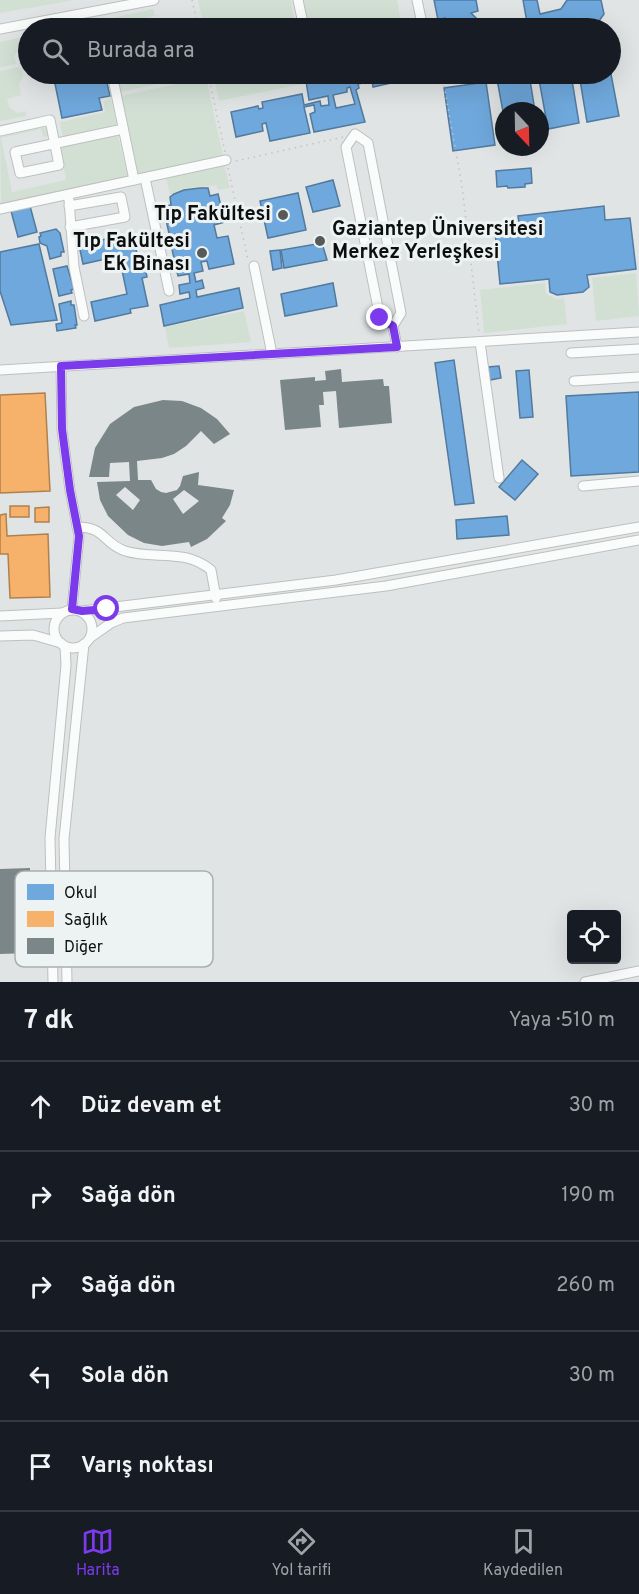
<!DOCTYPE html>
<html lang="tr">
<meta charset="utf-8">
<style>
body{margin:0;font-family:Overpass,sans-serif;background:#20242c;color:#f1f3f6}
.controls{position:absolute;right:18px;bottom:18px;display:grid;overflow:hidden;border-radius:6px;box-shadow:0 6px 24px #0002}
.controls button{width:54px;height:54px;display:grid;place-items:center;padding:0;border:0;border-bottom:2px solid #363941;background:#171b24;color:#f1f3f6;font:30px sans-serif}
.compass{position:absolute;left:495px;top:102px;width:54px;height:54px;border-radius:50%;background:#171b24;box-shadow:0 6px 24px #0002;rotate:158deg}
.stop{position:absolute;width:18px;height:18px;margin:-14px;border:4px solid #7c3aed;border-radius:50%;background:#fff}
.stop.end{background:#7c3aed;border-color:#fff;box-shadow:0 2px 6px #0008}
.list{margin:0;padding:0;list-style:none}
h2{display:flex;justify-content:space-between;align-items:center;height:78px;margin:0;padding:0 24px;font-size:26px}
h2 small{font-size:20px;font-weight:400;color:#9ea1a6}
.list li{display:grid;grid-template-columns:39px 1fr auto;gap:18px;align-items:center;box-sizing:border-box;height:90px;padding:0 24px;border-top:2px solid #363941}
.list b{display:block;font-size:22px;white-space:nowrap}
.list em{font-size:20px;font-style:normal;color:#9ea1a6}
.icon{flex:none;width:33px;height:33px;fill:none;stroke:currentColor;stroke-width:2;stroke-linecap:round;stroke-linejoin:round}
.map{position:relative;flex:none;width:639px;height:982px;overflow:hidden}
.search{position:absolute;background:#171b24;box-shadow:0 6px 24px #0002;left:18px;right:18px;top:18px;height:66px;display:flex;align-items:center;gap:15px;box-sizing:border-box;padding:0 21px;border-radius:33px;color:#9ea1a6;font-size:22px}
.sheet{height:528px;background:#171b24}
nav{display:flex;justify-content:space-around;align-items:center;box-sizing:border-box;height:84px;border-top:2px solid #363941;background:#171b24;font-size:16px;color:#9ea1a6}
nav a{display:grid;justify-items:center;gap:3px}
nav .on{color:#7c3aed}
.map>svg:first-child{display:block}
.green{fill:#d2e0d4}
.schools{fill:#6fa8dc;stroke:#527a9e;stroke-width:1.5;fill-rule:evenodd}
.health{fill:#f6b26b;stroke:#b0814f;stroke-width:1.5}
.building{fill:#7b8688;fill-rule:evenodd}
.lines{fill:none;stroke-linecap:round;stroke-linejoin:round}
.minor-casing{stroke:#bdc0c0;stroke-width:11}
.path{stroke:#c3c3c3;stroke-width:1.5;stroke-dasharray:1.5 4.5;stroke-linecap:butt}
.minor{stroke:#fafbfb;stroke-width:9}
.route{stroke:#7c3aed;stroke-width:8}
.poi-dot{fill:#575a5a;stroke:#ecf3f2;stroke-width:2}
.labels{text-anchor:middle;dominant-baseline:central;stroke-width:6;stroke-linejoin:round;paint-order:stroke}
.poi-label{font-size:20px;font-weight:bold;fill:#0d0f0f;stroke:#ecf3f2;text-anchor:end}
.key{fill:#ecf3f2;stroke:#a9afae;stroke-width:1.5}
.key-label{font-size:16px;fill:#0d0f0f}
</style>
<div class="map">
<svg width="639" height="982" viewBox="0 0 639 982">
<rect width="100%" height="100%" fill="#e0e4e4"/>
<g class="green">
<polygon points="0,0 75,0 0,13"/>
<polygon points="198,0 291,0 295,28 204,28"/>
<polygon points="301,0 397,0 402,28 307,28"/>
<polygon points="153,9 155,16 109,26 109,28 100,28 99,21"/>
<polygon points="28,36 28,50 18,51 14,56 16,64 0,68 0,42"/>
<polygon points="18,67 22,69 23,77 19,84 21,95 7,99 10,108 17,113 25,111 26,116 0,121 0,71"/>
<polygon points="143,74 205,74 119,92 117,79"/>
<polygon points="213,74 301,74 302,84 219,101"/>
<polygon points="206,78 223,156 137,175 120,96"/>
<polygon points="111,99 117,126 63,138 60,122 105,112 103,101"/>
<polygon points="41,125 48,129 49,136 43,137 41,129 1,138 12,192 66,180 60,147 118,135 128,179 1,206 0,133"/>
<path d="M224 164 230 188 218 190 216 185C198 188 187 186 170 195L166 177Z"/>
<polygon points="636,273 639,316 596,321 592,278"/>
<polygon points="545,283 546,294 556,299 564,298 567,324 484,333 480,290"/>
<polygon points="244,311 251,342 169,348 165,327"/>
</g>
<g class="schools">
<polygon points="434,0 476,0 478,11 471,13 476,18 466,25 467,28 452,28 443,25 445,18 438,20"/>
<polygon points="523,0 537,0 540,14 561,9 567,0 601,0 604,14 594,28 571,28 569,22 528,28"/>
<polygon points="185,22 186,28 154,28"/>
<polygon points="610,69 619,116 587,122 579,74 610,74"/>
<polygon points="53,74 105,74 110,96 99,98 102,110 62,118"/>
<path d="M341 74H344V77L348 76 347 74H356L357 79 371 76 370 74H427V75L373 87 372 81 358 84 359 88 356 90 365 122 314 132 310 114 315 112 314 105 304 107 310 133 270 141 266 123 262 124 263 131 236 137 231 112 258 106 259 109 263 108 262 102 302 94 304 105 320 101 321 106 329 105 328 96 309 100 306 81ZM350 87 355 104 336 108 333 95 347 92V88Z"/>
<polygon points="496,74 529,74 535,111 504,111 504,117"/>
<polygon points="538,74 571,74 579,123 548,129"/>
<polygon points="486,82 495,145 453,151 444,88"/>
<polygon points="531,168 532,183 525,184 525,187 508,188 507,186 497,187 496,171"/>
<polygon points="333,180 340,206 313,212 306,187"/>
<polygon points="200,188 208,188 210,196 218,194 225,222 214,225 217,238 228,236 234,264 209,269 207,261 201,262 203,271 194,273 196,282 202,280 204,288 196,290 197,297 239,288 243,308 164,326 160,305 190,298 189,292 180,294 179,285 190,283 189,274 178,276 171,245 181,242 180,236 170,238 163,206 171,205 170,197 174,194 184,190"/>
<polygon points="298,193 306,230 268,238 260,201"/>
<polygon points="30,206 37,232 18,237 11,211"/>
<polygon points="604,206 605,220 630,218 636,269 587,275 589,287 583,292 557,295 550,292 549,279 500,284 495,232 520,230 518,216"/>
<polygon points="56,229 60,233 64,252 61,252 61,256 50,259 47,246 40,243 39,237 41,236 40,233"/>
<polygon points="115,237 116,241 134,238 139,265 144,264 147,277 142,278 148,306 130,309 131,313 95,321 91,302 127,294 119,256 83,264 79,245"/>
<polygon points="322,243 327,260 284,268 281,250"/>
<polygon points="39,244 57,320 11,325 0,291 0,252"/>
<polygon points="280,250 282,268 273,270 270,251"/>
<polygon points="67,266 74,289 71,290 72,293 59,296 53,269"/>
<polygon points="333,283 337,306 285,316 281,294"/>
<polygon points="71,301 71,305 74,305 77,325 75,325 76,328 57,331 56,324 62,323 59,304"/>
<polygon points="454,360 474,503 455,505 435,363"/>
<polygon points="499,366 501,378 490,380 488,367"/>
<polygon points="529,370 533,417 520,418 516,371"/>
<polygon points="639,392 639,472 571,476 566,396"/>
<polygon points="522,460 538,474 515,500 499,487"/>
<polygon points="507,516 509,535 457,539 456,520"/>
</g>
<g class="health">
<polygon points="45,393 50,491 0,493 0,395"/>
<rect x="10" y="506" width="19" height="11"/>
<polygon points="49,507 49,522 35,522 35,508"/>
<polygon points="6,514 7,536 48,534 50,597 10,598 8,554 0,554 0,515"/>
</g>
<g class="building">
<polygon points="341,369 342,382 383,379 384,386 389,386 392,423 339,428 336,391 323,392 324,405 319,405 321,427 285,430 280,380 315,377 315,381 326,380 325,371"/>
<path d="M163 400 182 401 201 408 217 419 230 434 214 444 201 431 186 446 174 454 162 458 137 461 138 480H151L156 489 161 492 166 493 177 490 180 486 183 476 199 472 198 485 234 490 230 505 222 518 226 521 207 539 191 547 189 542 162 546 144 543 128 535 108 516 100 500 97 482 130 481 129 462 110 463 109 477H89L95 448 110 424 134 407ZM125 487 140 500 133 510 116 495ZM184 490 199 501 183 514 173 499Z"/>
<polygon points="30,868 31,953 0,954 0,869"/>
</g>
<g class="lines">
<defs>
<g id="minor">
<polyline points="298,0 304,28"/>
<polyline points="417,0 423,28"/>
<polyline points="0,29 154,0"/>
<polyline points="112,74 134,180"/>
<polyline points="0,131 50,120 59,165 20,173 15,152 123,129"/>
<polyline points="145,178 169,291"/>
<polyline points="69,200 74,267 84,316"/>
<polyline points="69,206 121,197 125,217 70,227"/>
<polyline points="0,209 226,160"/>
<polyline points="254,266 272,354"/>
<polyline points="393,326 401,313 368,143 355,134 346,147 380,318 393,326 397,347"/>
<polyline points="480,342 499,478"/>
<polyline points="571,353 639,349"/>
<polyline points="61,366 62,430 70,490 79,536 72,609"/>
<polyline points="0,370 639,332"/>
<polyline points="574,381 639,377"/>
<polyline points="583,486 639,481"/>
<path d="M77 527C106 527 102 543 125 551 155 560 184 548 211 570L216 598"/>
<circle cx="73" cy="629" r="19"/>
<polyline points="82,611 336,580 639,527"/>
<polyline points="0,616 62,613"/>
<polyline points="0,636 33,635 61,643"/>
<polyline points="91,637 111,623 123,618 386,586 639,540"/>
<polyline points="53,982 50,838 66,665 65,646"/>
<polyline points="67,982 64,839 84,644"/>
<polyline points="585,982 639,971"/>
</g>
</defs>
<use href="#minor" class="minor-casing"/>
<g class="path">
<polyline points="192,0 198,28"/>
<polyline points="208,74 225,152"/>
<polyline points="442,74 462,186 479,332"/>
<polyline points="236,161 343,137"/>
<polyline points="228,168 248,260"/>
</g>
<use href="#minor" class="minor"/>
</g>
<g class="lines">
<polyline class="route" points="107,609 82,611 72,609 79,536 70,490 62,429 61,366 397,347 393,326 380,318"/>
</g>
<g class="poi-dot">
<circle cx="283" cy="215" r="6"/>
<circle cx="320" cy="241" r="6"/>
<circle cx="202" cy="253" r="6"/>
</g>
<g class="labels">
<g class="poi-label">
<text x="271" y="215">Tıp Fakültesi</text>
<text x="332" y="230" text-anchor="start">Gaziantep Üniversitesi<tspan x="332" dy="23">Merkez Yerleşkesi</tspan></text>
<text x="190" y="242">Tıp Fakültesi<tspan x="190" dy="23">Ek Binası</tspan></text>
</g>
</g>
<rect x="15" y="871" width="198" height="96" rx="9" class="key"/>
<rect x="27" y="884" width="27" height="16" fill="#6fa8dc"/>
<rect x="27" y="911" width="27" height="16" fill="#f6b26b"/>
<rect x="27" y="938" width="27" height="16" fill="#7b8688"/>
<g class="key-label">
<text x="64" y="898">Okul</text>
<text x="64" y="925">Sağlık</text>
<text x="64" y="952">Diğer</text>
</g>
</svg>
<div class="controls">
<button><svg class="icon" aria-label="locate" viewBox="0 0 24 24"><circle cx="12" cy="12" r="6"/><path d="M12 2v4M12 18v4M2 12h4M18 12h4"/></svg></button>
</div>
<svg class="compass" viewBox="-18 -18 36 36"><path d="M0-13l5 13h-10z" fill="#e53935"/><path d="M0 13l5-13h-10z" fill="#9ea1a6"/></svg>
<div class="stop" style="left:107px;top:609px"></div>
<div class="stop end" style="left:380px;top:318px"></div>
<div class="search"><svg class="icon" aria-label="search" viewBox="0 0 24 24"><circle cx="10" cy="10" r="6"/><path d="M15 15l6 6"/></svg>Burada ara</div>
</div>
<section class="sheet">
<h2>7 dk<small>Yaya · 510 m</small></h2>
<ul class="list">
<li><svg class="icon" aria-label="ahead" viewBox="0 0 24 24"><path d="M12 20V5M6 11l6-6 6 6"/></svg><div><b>Düz devam et</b></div><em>30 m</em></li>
<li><svg class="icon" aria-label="right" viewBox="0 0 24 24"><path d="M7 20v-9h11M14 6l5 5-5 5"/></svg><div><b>Sağa dön</b></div><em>190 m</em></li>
<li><svg class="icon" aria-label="right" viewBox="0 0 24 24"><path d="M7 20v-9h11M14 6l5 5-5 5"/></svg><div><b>Sağa dön</b></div><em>260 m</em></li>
<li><svg class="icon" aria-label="left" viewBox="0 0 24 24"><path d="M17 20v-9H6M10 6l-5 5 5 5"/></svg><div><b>Sola dön</b></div><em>30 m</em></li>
<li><svg class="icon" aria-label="arrive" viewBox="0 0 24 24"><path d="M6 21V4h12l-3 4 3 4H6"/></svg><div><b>Varış noktası</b></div></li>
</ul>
</section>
<nav>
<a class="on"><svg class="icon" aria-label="map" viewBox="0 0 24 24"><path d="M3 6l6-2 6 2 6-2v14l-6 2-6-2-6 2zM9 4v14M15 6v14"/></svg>Harita</a>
<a><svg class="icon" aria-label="directions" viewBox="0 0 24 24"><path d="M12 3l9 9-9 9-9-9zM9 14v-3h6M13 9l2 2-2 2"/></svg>Yol tarifi</a>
<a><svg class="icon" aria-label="saved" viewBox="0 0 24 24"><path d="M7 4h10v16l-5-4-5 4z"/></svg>Kaydedilen</a>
</nav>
